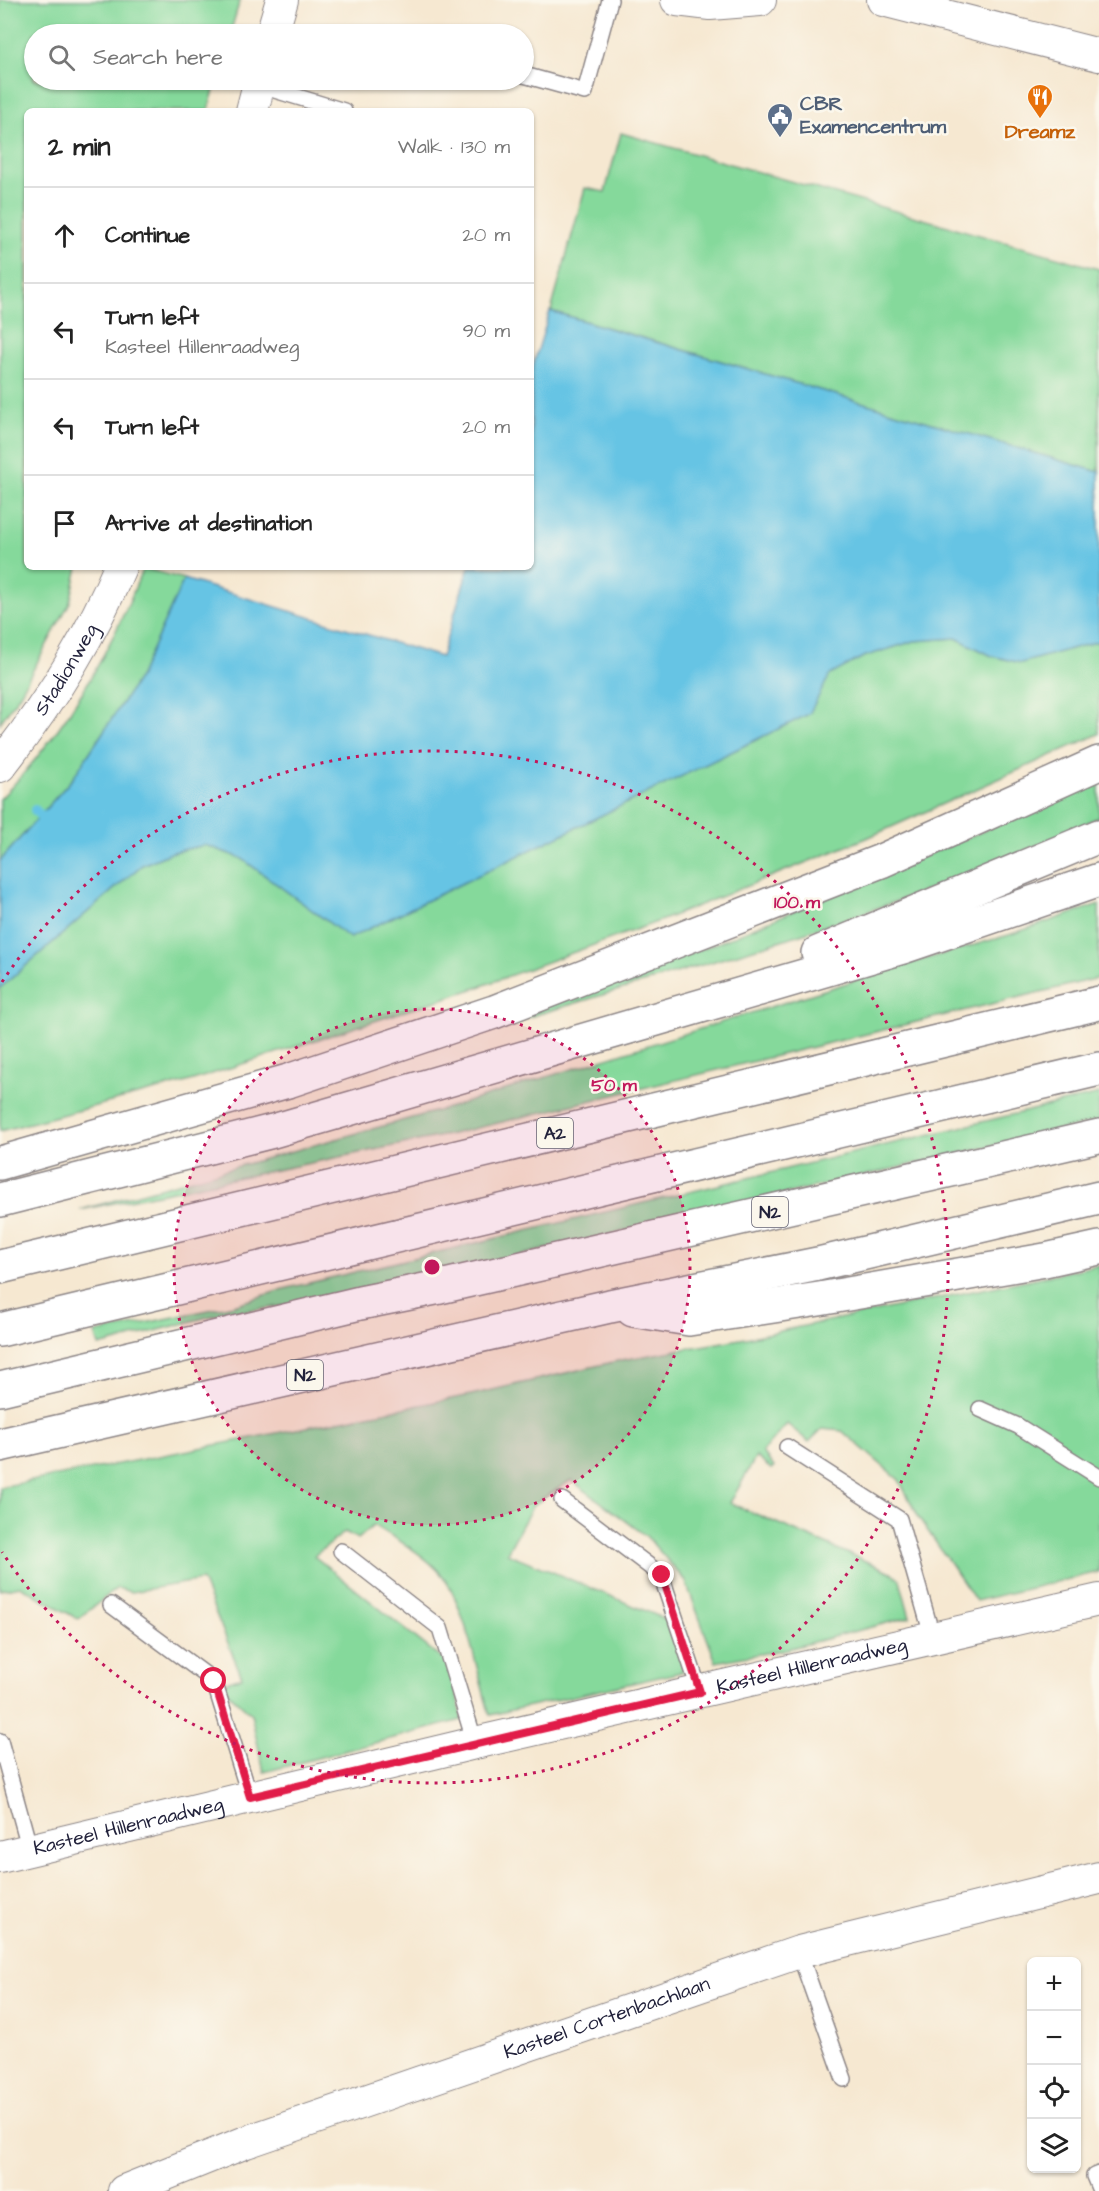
<!DOCTYPE html>
<meta charset="utf-8">
<style>
body{margin:0;font-family:"Architects Daughter",sans-serif;background:#f2f2f2;color:#222}
.controls{position:absolute;right:18px;bottom:18px;display:grid;overflow:hidden;border-radius:9px;box-shadow:0 2px 4px #0004}
.controls button{width:54px;height:54px;display:grid;place-items:center;padding:0;border:0;border-bottom:2px solid #e0e0e0;background:#fff;color:#222;font:30px sans-serif}
.stop{position:absolute;width:18px;height:18px;margin:-14px;border:4px solid #e11d48;border-radius:50%;background:#fff}
.stop.end{background:#e11d48;border-color:#fff;box-shadow:0 2px 6px #0008}
.list{margin:0;padding:0;list-style:none}
h2{display:flex;justify-content:space-between;align-items:center;height:78px;margin:0;padding:0 24px;font-size:26px}
h2 small{font-size:20px;font-weight:400;color:#767676}
.list li{display:grid;grid-template-columns:39px 1fr auto;gap:18px;align-items:center;box-sizing:border-box;height:96px;padding:0 24px;border-top:2px solid #e0e0e0}
.list b{display:block;font-size:22px;white-space:nowrap}
.list p{margin:0;font-size:20px;white-space:nowrap;color:#767676}
.list em{font-size:20px;font-style:normal;color:#767676}
.icon{flex:none;width:33px;height:33px;fill:none;stroke:currentColor;stroke-width:2;stroke-linecap:round;stroke-linejoin:round}
.map{position:relative;flex:none;width:1099px;height:2191px;overflow:hidden}
.search{position:absolute;background:#fff;box-shadow:0 2px 4px #0004;left:24px;top:24px;width:510px;height:66px;display:flex;align-items:center;gap:15px;box-sizing:border-box;padding:0 21px;border-radius:33px;color:#767676;font-size:22px}
.panel{position:absolute;background:#fff;box-shadow:0 2px 4px #0004;left:24px;top:108px;width:510px;height:462px;border-radius:9px}
.map>svg:first-child{display:block}
.green{fill:#85d99b;stroke:#547e6b;stroke-width:1.5}
.water{fill:#66c4e4;stroke:#447390;stroke-width:1.5}
.lines{fill:none;stroke-linecap:round;stroke-linejoin:round}
.stream{stroke:#66c4e4;stroke-width:10}
.service-casing{stroke:#8c8586;stroke-width:18}
.minor-casing{stroke:#8c8586;stroke-width:34}
.trunk-casing{stroke:#8c8586;stroke-width:36}
.motorway-casing{stroke:#8c8586;stroke-width:36}
.service{stroke:#fff;stroke-width:15}
.minor{stroke:#fff;stroke-width:32}
.trunk{stroke:#fff;stroke-width:33}
.motorway{stroke:#fff;stroke-width:33}
.route{stroke:#e11d48;stroke-width:8}
.ring{fill:none;stroke:#c2185b;stroke-width:3;stroke-dasharray:3 6}
.labels{text-anchor:middle;dominant-baseline:central;stroke-width:5;stroke-linejoin:round;paint-order:stroke}
.shield{fill:#fbf7ec;stroke:#636270;stroke-width:1.5}
.shield-label{font-size:18px;font-weight:bold;fill:#22223b}
.service-label{font-size:20px;font-weight:bold;fill:#4e5e75;stroke:#fbf7ec;text-anchor:start}
.food-label{font-size:20px;font-weight:bold;fill:#c56008;stroke:#fbf7ec}
.street-label{font-size:20px;fill:#22223b;stroke:#fbf7ec}
.centre{fill:#c2185b;stroke:#fbf7ec;stroke-width:3}
.ring-label{font-size:18px;text-anchor:middle;font-weight:bold;fill:#c2185b;stroke:#fbf7ec;stroke-width:5;stroke-linejoin:round;paint-order:stroke}
</style>
<div class="map">
<svg width="1099" height="2191" viewBox="0 0 1099 2191">
<rect width="100%" height="100%" fill="#fbf7ec"/>
<filter id="ink" filterUnits="userSpaceOnUse"><feTurbulence type="fractalNoise" baseFrequency=".0167" numOctaves="2"/><feDisplacementMap in="SourceGraphic" scale="12" xChannelSelector="R" yChannelSelector="G"/><feConvolveMatrix kernelMatrix="1 2 1 2 8 2 1 2 1" color-interpolation-filters="sRGB"/></filter>
<filter id="wash" filterUnits="userSpaceOnUse"><feTurbulence type="fractalNoise" baseFrequency=".008" numOctaves="4" result="noise"/><feDisplacementMap in="SourceGraphic" scale="24" xChannelSelector="R" yChannelSelector="G"/><feGaussianBlur stdDeviation="1.35" result="paint"/><feColorMatrix in="noise" values="0 0 0 0 0 0 0 0 0 0 0 0 0 0 0 0 0 1.4 0 .05"/><feComposite in="paint" operator="in"/></filter>
<g filter="url(#wash)">
<rect width="100%" height="100%" fill="#f6e8d1"/>
<g class="green">
<polygon points="0,0 240,0 230,34 34,34 34,80 217,80 208,111 27,111 27,567 78,567 70,602 20,694 0,723"/>
<polygon points="621,133 1099,269 1099,472 551,311 585,188 605,192"/>
<path d="M143 568 184 579 140 676 73 778 0 861V799C63 735 111 652 143 568Z"/>
<polygon points="956,638 992,656 1021,663 1099,641 1099,734 867,838 665,919 476,988 187,1082 0,1131 0,988 142,865 173,852 205,845 241,858 350,938 809,714 829,675 863,657 914,641"/>
<path d="M1099 782V817C903 912 680 971 472 1034L720 942Z"/>
<polygon points="1099,904 1099,978 452,1134 80,1210 448,1108 904,965 1009,935"/>
<polygon points="1099,1094 1099,1121 371,1290 270,1308 219,1314 99,1346 95,1333 234,1305 284,1289"/>
<path d="M1099 1265V1572L976 1601 919 1518 899 1480 842 1431 822 1429 809 1442 787 1424 762 1452 774 1467 771 1469 756 1457 730 1503 891 1572 900 1580 910 1617 787 1649 716 1662 685 1580 646 1536 571 1480 533 1505 507 1553 670 1621 686 1671 490 1715C478 1676 467 1616 447 1582 431 1557 398 1541 374 1525L358 1539 345 1532 314 1556 451 1666 462 1720 264 1772 251 1714 219 1684 242 1677 202 1580 131 1592 117 1588 78 1619 20 1586 0 1590V1487L471 1395 622 1360 746 1338Z"/>
</g>
<polygon class="water" points="550,311 1099,472 1099,641 1021,663 992,656 956,638 914,641 863,657 830,675 809,714 350,938 241,858 205,845 173,852 142,865 0,988 0,861 73,778 140,676 184,579 441,657 469,567 531,567 531,372"/>
<g class="lines">
<polyline class="stream" points="35,810 49,825"/>
</g>
</g>
<g filter="url(#ink)">
<g class="lines">
<defs>
<g id="service">
<polyline points="524,75 585,92 610,0"/>
<polyline points="258,85 344,111"/>
<polyline points="980,1409 1018,1426 1099,1477"/>
<polyline points="787,1447 899,1519 933,1639"/>
<polyline points="562,1500 661,1575 700,1692"/>
<polyline points="341,1551 440,1628 475,1743"/>
<polyline points="111,1605 214,1681 250,1797"/>
<polyline points="0,1741 30,1850"/>
<polyline points="799,1952 844,2079"/>
<polyline points="1099,2174 1094,2176 1099,2188"/>
</g>
<g id="minor">
<polyline points="677,0 710,4 760,0"/>
<polyline points="883,0 1099,55"/>
<polyline points="272,34 282,0"/>
<polyline points="252,111 260,80"/>
<path id="s1" d="M0 766C48 705 90 639 120 567"/>
<path id="s2" d="M0 1857 475 1743 1099 1600"/>
<path id="s3" d="M124 2191 246 2142 799 1952 1099 1878"/>
</g>
<g id="trunk">
<polyline points="818,953 1099,836"/>
<polyline points="0,1163 288,1081 494,1012 881,861 1099,763"/>
<polyline points="0,1200 273,1131 903,947 1099,880"/>
<polyline points="633,1310 689,1319 819,1299 1045,1260 1099,1248"/>
<polyline points="0,1389 360,1303 440,1287 1099,1136"/>
<polyline points="0,1445 610,1306 818,1264 1099,1198"/>
</g>
<g id="motorway">
<polyline points="0,1267 1099,1003"/>
<polyline points="0,1330 1099,1069"/>
</g>
</defs>
<use href="#service" class="service-casing"/>
<use href="#minor" class="minor-casing"/>
<use href="#trunk" class="trunk-casing"/>
<use href="#motorway" class="motorway-casing"/>
<use href="#service" class="service"/>
<use href="#minor" class="minor"/>
<use href="#trunk" class="trunk"/>
<use href="#motorway" class="motorway"/>
</g>
</g>
<g class="lines" filter="url(#ink)">
<polyline class="route" points="214,1681 250,1797 700,1692 662,1575"/>
</g>
<circle cx="432" cy="1267" r="258" fill="#c2185b" fill-opacity=".12"/>
<g class="ring">
<circle cx="432" cy="1267" r="258"/>
<path d="M2 982A516 516 0 1 1 2 1552"/>
</g>
<defs>
<symbol id="restaurant-pin" viewBox="-11 -11 22 30"><path d="M0 17L-7.5 6A9.5 9.5 0 1 1 7.5 6Z" fill="#e8710a" stroke="#fbf7ec"/><path d="M-5-6h1v4h1v-4h1v4h1v-4h1v5L-1.5 .5V6h-2V.5L-5-1ZM5-6V6H3V1.5H1.5Q1.5-4 5-6Z" fill="#fff"/></symbol>
<symbol id="civic-pin" viewBox="-11 -11 22 30"><path d="M0 17L-7.5 6A9.5 9.5 0 1 1 7.5 6Z" fill="#5c6f8a" stroke="#fbf7ec"/><path d="M-.6-6.5H3V-4.5H.6V-3L4-1V1h2V6H-6V1h2V-1L-.6-3ZM-1.2 2.5V6h2.4V2.5Z" fill="#fff"/></symbol>
</defs>
<g fill-rule="evenodd">
<use href="#restaurant-pin" x="1025" y="82" width="30" height="40"/>
<use href="#civic-pin" x="765" y="101" width="30" height="40"/>
</g>
<g class="labels">
<g class="shield">
<rect x="537" y="1118" width="36" height="30" rx="4.5"/>
<rect x="752" y="1197" width="36" height="30" rx="4.5"/>
<rect x="287" y="1360" width="36" height="30" rx="4.5"/>
</g>
<g class="shield-label">
<text x="555" y="1133">A2</text>
<text x="770" y="1212">N2</text>
<text x="305" y="1375">N2</text>
</g>
<g class="service-label">
<text x="800" y="104">CBR<tspan x="800" dy="23">Examencentrum</tspan></text>
</g>
<g class="food-label">
<text x="1040" y="132">Dreamz</text>
</g>
<g class="street-label">
<text stroke="none"><textPath href="#s1" startOffset="117">Stadionweg</textPath></text>
<text stroke="none"><textPath href="#s2" startOffset="834">Kasteel Hillenraadweg</textPath></text>
<text stroke="none"><textPath href="#s2" startOffset="132">Kasteel Hillenraadweg</textPath></text>
<text stroke="none"><textPath href="#s3" startOffset="513">Kasteel Cortenbachlaan</textPath></text>
</g>
</g>
<circle cx="432" cy="1267" r="9" class="centre"/>
<g class="ring-label">
<text x="797" y="908">100 m</text>
<text x="614" y="1091">50 m</text>
</g>
</svg>
<div class="controls">
<button>+</button>
<button>−</button>
<button><svg class="icon" aria-label="locate" viewBox="0 0 24 24"><circle cx="12" cy="12" r="6"/><path d="M12 2v4M12 18v4M2 12h4M18 12h4"/></svg></button>
<button><svg class="icon" aria-label="layers" viewBox="0 0 24 24"><path d="M12 4l9 5-9 5-9-5zM3 14l9 5 9-5"/></svg></button>
</div>
<div class="stop" style="left:214px;top:1681px"></div>
<div class="stop end" style="left:662px;top:1575px"></div>
<div class="search"><svg class="icon" aria-label="search" viewBox="0 0 24 24"><circle cx="10" cy="10" r="6"/><path d="M15 15l6 6"/></svg>Search here</div>
<section class="panel">
<h2>2 min<small>Walk · 130 m</small></h2>
<ul class="list">
<li><svg class="icon" aria-label="ahead" viewBox="0 0 24 24"><path d="M12 20V5M6 11l6-6 6 6"/></svg><div><b>Continue</b></div><em>20 m</em></li>
<li><svg class="icon" aria-label="left" viewBox="0 0 24 24"><path d="M17 20v-9H6M10 6l-5 5 5 5"/></svg><div><b>Turn left</b><p>Kasteel Hillenraadweg</p></div><em>90 m</em></li>
<li><svg class="icon" aria-label="left" viewBox="0 0 24 24"><path d="M17 20v-9H6M10 6l-5 5 5 5"/></svg><div><b>Turn left</b></div><em>20 m</em></li>
<li><svg class="icon" aria-label="arrive" viewBox="0 0 24 24"><path d="M6 21V4h12l-3 4 3 4H6"/></svg><div><b>Arrive at destination</b></div></li>
</ul>
</section>
</div>
